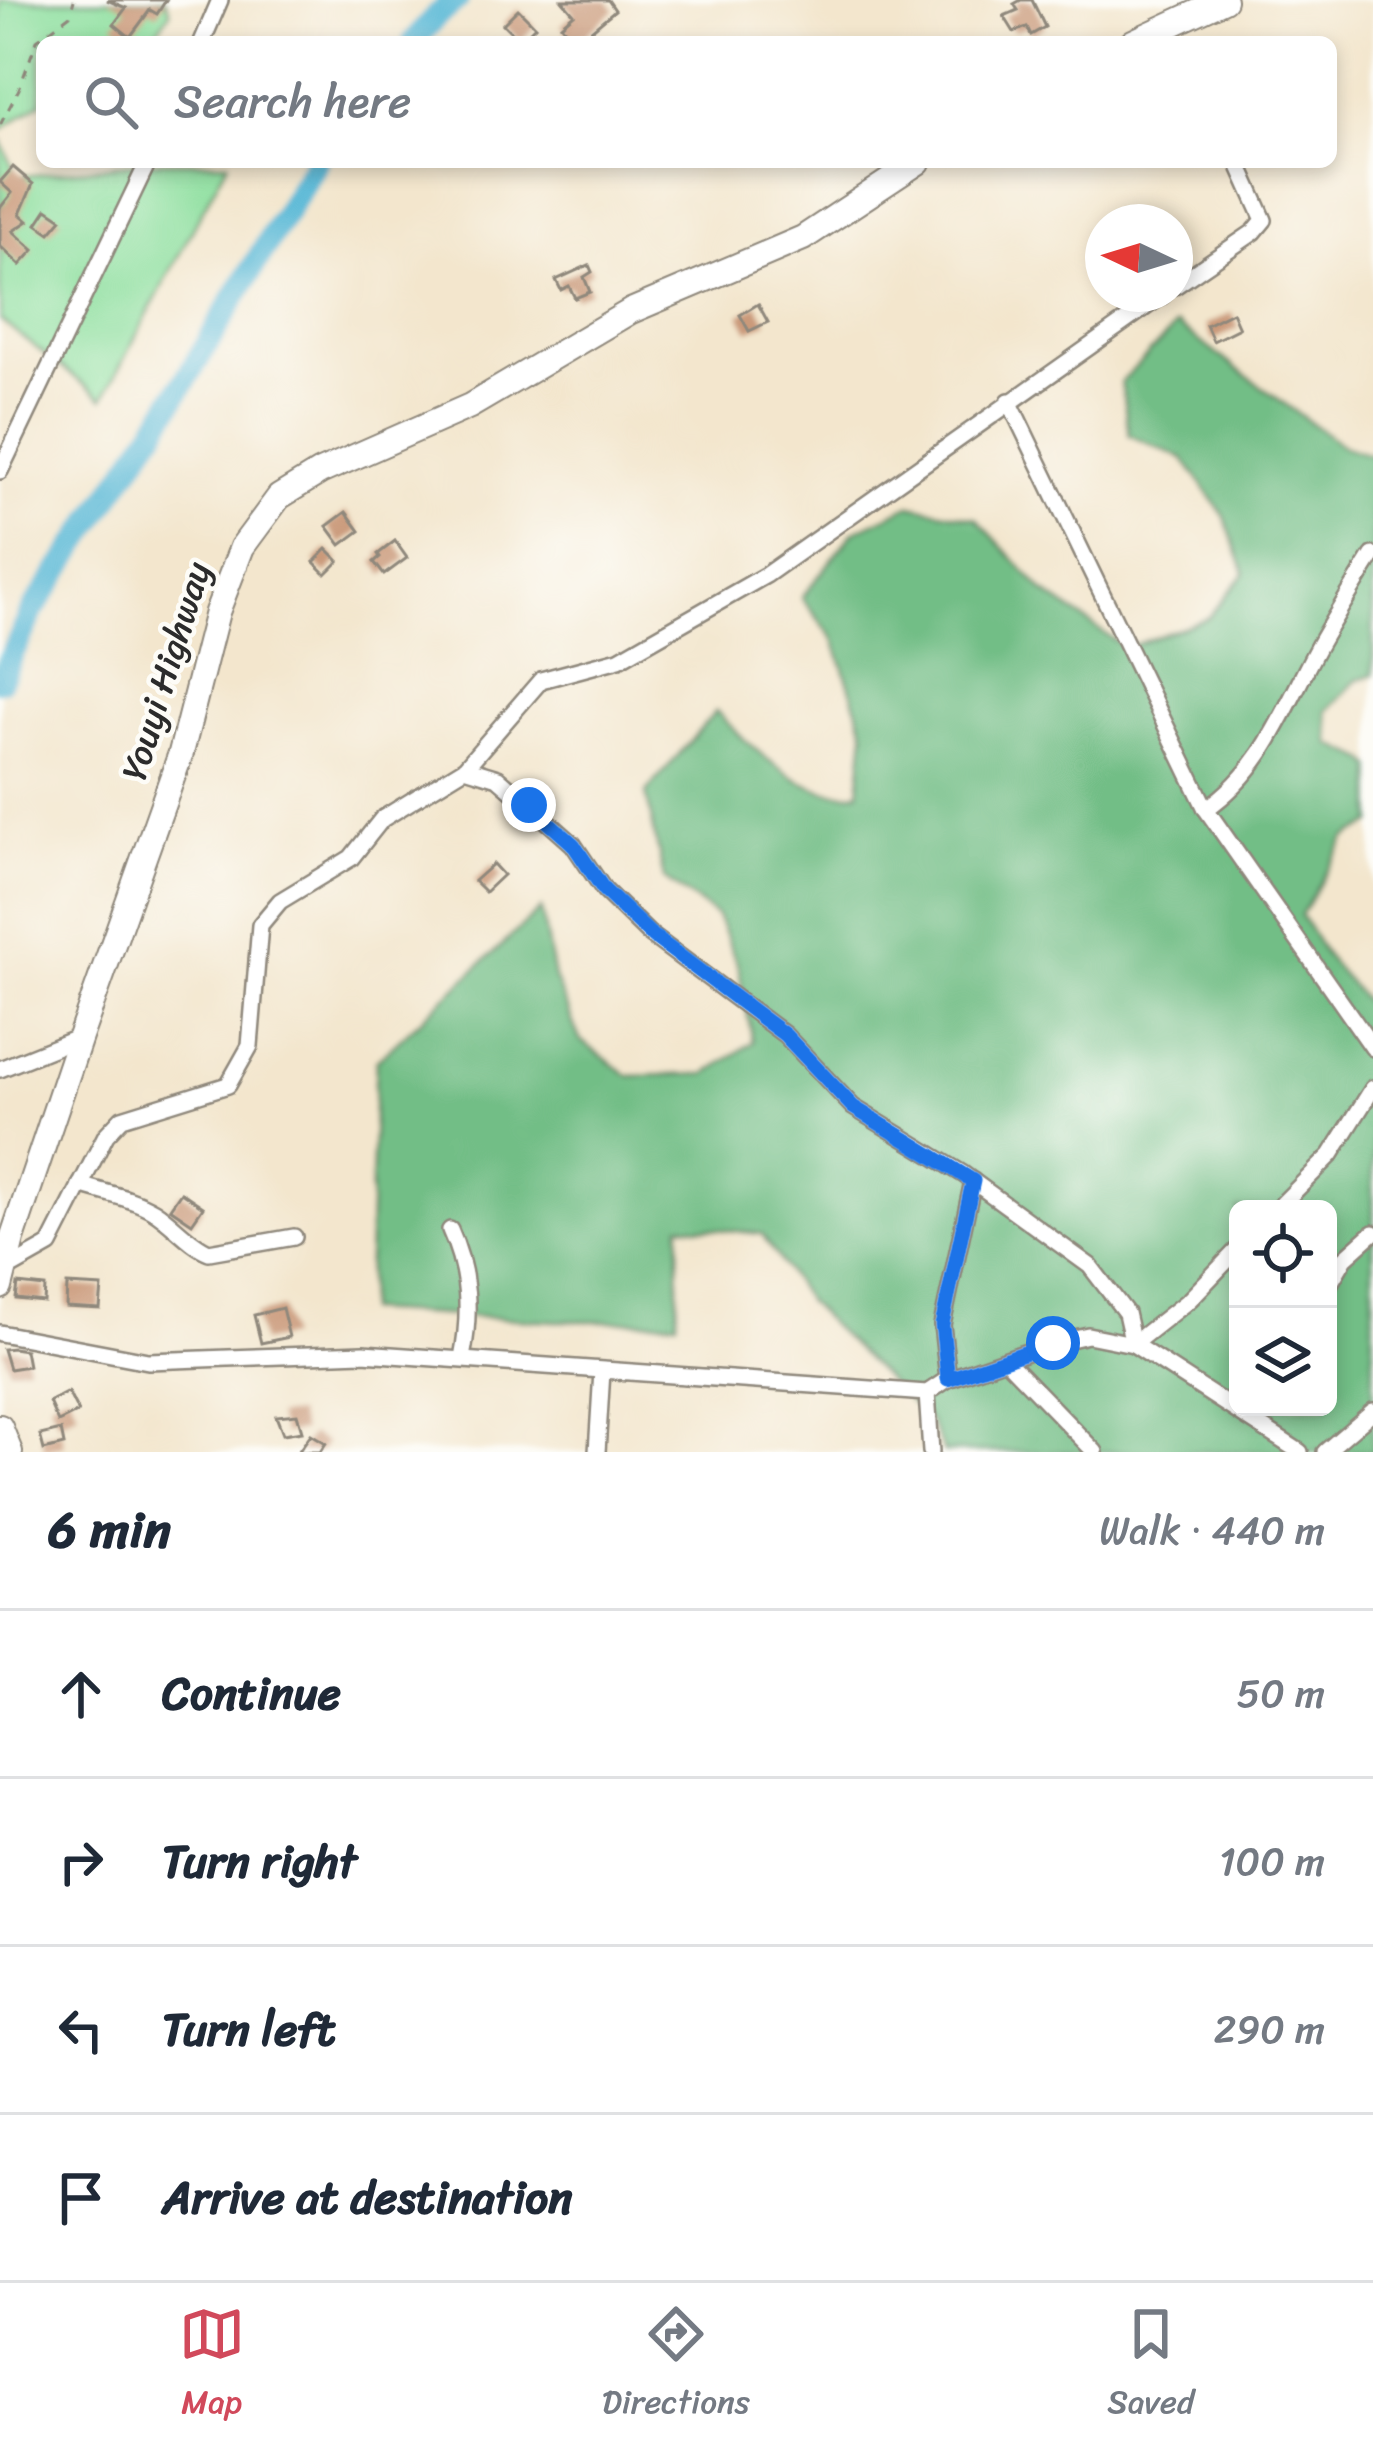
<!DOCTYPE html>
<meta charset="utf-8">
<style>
body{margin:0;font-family:Sriracha,sans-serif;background:#f2f2f3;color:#1f2937}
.controls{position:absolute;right:36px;bottom:36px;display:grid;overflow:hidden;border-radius:18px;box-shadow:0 6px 18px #0003}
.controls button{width:108px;height:108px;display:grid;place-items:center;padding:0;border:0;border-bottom:3px solid #e0e1e3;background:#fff;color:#1f2937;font:60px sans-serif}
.compass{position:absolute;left:1085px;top:204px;width:108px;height:108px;border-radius:50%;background:#fff;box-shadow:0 6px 18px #0003;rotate:274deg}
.stop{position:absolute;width:36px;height:36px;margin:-27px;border:9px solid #1a73e8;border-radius:50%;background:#fff}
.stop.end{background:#1a73e8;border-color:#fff;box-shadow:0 3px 12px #0008}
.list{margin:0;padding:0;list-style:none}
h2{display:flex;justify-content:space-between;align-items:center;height:156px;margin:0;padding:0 48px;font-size:51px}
h2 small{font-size:39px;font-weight:400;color:#747a83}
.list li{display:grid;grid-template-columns:78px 1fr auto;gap:36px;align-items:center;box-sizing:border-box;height:168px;padding:0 48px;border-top:3px solid #e0e1e3}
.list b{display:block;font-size:45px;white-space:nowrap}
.list em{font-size:39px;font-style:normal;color:#747a83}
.icon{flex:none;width:66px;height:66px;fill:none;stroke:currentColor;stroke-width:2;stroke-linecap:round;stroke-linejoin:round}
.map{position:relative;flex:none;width:1373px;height:1452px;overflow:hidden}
.search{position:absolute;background:#fff;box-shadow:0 6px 18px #0003;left:36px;right:36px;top:36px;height:132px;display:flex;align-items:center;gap:30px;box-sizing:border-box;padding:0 42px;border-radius:18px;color:#747a83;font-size:45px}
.sheet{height:828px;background:#fff}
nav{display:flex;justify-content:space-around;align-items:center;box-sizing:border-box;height:168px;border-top:3px solid #e0e1e3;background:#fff;font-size:33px;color:#747a83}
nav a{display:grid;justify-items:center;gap:6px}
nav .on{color:#d1495b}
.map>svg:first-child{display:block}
.green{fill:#8ddf9f;stroke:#5c8565;stroke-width:3}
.forest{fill:#72be86;stroke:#4e7458;stroke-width:3;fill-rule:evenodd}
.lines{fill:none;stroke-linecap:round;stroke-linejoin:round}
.river{stroke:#58b8d6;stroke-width:24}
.building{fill:#ca9a7a}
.street-casing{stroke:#8f887c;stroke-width:20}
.primary-casing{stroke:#8f887c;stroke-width:28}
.path{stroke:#8f887c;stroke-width:3;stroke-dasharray:9 9;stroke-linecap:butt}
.street{stroke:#fff;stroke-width:15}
.primary{stroke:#fff;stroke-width:24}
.route{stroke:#1a73e8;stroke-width:15}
.labels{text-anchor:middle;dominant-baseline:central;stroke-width:9;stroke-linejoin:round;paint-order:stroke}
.street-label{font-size:36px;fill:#2b2b2b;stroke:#fdfcf7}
</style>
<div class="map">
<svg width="1373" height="1452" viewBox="0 0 1373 1452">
<rect width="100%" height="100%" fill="#fdfcf7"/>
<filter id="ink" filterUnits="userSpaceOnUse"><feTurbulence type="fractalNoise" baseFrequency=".00833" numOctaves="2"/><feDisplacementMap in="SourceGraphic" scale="24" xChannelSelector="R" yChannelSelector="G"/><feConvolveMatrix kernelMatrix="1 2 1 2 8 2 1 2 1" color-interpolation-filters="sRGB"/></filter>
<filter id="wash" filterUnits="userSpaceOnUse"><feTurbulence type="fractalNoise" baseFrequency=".004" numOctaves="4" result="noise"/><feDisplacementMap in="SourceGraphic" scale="48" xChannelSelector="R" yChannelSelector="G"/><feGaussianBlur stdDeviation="2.7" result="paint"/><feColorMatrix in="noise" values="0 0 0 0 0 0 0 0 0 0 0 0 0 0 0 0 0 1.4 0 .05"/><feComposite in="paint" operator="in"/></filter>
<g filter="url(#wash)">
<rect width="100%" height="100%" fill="#f3e6cd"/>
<g class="green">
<polygon points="0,0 166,0 170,12 150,42 42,42 42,102 0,130"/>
<polygon points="0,138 17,177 145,162 228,162 103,399 0,320"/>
</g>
<path class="forest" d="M1177 325 1344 447 1373 456V675L1357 680 1327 711 1331 744 1368 761 1373 768V823L1346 838 1301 915 1325 955 1373 1011V1452H944L929 1421 807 1302 762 1234 680 1225 677 1321H556L366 1311 376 1061 541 909 554 978 580 1040 629 1076 706 1074 753 1042 738 966 717 916 664 879 646 793 716 711C749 746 807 803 859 792L865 732 834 639 802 598 853 532 910 505 976 518 1044 592 1126 648 1208 618 1245 573 1225 517 1184 459 1129 435 1121 382ZM1238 1209H1328V1407H1238Z"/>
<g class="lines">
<g class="river">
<polyline points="414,42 436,16 457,0"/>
<polyline points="0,680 33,610 162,419 316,162"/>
</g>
</g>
<g id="blocks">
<g class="building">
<polygon points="107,0 166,0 157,14 150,10 130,37 114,24 126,8"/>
<polygon points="562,0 608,0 615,10 577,42 558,42 567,32 561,25 574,14"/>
<polygon points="1021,0 1032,0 1045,27 1031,35 1027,27 1014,32 1004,16 1018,10 1014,4"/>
<polygon points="518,9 535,26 520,41 503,24"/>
<polygon points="13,167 33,184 20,214 28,221 13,231 34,250 20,265 0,246 0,208 12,193 0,182"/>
<polygon points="47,209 62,219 50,233 37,224"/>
<polygon points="589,265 592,272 584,277 590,292 575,298 569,286 561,290 556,280"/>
<polygon points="758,304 768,322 749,331 740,315"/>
<polygon points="1232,312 1239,328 1213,341 1206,325"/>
<polygon points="346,512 360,531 341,545 327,526"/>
<polygon points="395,541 407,558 384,575 374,562 380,557 378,554"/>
<polygon points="327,549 339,561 326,574 314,562"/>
<polygon points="493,864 503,875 485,892 474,881"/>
<polygon points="181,1192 203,1207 192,1223 170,1208"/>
<polygon points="18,1284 45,1287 44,1302 16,1299"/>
<polygon points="67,1285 102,1287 100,1309 66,1307"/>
<polygon points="282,1308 289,1337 261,1343 254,1315"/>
<polygon points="13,1348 25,1350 28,1366 9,1369 3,1349"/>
<polygon points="68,1392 78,1412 58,1422 49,1402"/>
<polygon points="297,1414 302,1431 283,1434 276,1416"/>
<polygon points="61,1430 64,1445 44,1450 40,1435"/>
<polygon points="311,1434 326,1443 320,1452 298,1452"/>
</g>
</g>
</g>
<g filter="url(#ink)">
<use href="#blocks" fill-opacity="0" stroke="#8f887c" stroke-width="3"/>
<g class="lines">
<defs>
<g id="street">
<polyline points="202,42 220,0"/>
<polyline points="1175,286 1254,232 1264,220 1238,162"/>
<polyline points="1009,401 1206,809 1373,1048"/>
<polyline points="0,471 148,162"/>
<polyline points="465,768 498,778 529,805 573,844 604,890 648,933 785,1035 853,1107 963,1174 1090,1266 1126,1313 1133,1344 1190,1299 1238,1249"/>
<path d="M1206 809C1266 768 1286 704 1320 643 1337 613 1355 584 1373 555"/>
<polyline points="0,1069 80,1037"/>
<path d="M80 1185C104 1193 133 1198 154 1211 173 1223 189 1244 209 1252L294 1237"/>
<polyline points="1277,1209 1331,1155 1373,1088"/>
<path d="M450 1230C469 1272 471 1313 462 1358"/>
<polyline points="4,1271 50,1245 106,1135 122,1118 228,1085 250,1046 260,925 280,901 351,858 382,819 465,768 541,680 619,659 766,575 1164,294"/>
<polyline points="1328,1287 1345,1258 1373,1233"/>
<polyline points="0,1333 148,1361 363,1353 927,1393 948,1379 1053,1343 1088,1335 1133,1344 1300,1452"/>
<polyline points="1006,1360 1095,1452"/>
<polyline points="948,1379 942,1325 973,1181"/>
<polyline points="927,1393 931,1452"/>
<polyline points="597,1452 602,1371"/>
<polyline points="1325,1452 1373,1411"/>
</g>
<g id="primary">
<polyline points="1133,42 1224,0"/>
<polyline points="0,1287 12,1239 80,1037 181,753 217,612 242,547 279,497 320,472 470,406 631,311 803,238 918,162"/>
<polyline points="0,1427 10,1452"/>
</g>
</defs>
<use href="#street" class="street-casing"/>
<use href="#primary" class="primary-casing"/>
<polyline class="path" points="0,125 19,89 37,40 70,15 74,0"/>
<use href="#street" class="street"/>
<use href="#primary" class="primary"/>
</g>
</g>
<g class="lines" filter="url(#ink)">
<polyline class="route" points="529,805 573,844 604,890 649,933 785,1035 853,1107 973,1181 942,1325 948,1379 1053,1343"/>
</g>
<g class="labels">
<g class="street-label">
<text transform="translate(166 671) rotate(-73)">Youyi Highway</text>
</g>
</g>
</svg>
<div class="controls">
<button><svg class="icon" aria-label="locate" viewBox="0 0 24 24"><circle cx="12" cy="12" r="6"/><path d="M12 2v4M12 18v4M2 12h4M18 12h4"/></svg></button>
<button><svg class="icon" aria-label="layers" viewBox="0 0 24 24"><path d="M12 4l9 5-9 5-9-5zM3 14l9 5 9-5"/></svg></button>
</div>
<svg class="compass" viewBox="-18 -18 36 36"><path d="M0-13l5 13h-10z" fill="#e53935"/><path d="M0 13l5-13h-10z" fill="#747a83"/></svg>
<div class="stop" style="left:1053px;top:1343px"></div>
<div class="stop end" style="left:529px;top:805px"></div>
<div class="search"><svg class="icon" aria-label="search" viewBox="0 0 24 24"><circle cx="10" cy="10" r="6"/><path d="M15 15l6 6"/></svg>Search here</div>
</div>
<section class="sheet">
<h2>6 min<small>Walk · 440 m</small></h2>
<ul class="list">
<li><svg class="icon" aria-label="ahead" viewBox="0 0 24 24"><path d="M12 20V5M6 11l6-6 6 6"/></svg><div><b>Continue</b></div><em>50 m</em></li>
<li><svg class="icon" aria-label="right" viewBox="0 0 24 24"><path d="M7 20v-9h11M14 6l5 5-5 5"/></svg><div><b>Turn right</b></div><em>100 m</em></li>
<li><svg class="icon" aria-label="left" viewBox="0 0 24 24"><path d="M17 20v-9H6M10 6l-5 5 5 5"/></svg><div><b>Turn left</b></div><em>290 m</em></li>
<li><svg class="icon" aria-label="arrive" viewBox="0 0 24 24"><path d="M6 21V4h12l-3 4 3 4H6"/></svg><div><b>Arrive at destination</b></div></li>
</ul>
</section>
<nav>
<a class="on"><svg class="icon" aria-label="map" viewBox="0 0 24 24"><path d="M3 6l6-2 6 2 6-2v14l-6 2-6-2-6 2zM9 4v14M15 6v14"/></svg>Map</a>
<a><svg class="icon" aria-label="directions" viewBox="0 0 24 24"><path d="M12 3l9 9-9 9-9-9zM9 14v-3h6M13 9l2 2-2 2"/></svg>Directions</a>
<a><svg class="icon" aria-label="saved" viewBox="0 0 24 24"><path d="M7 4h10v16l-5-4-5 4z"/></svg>Saved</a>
</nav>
